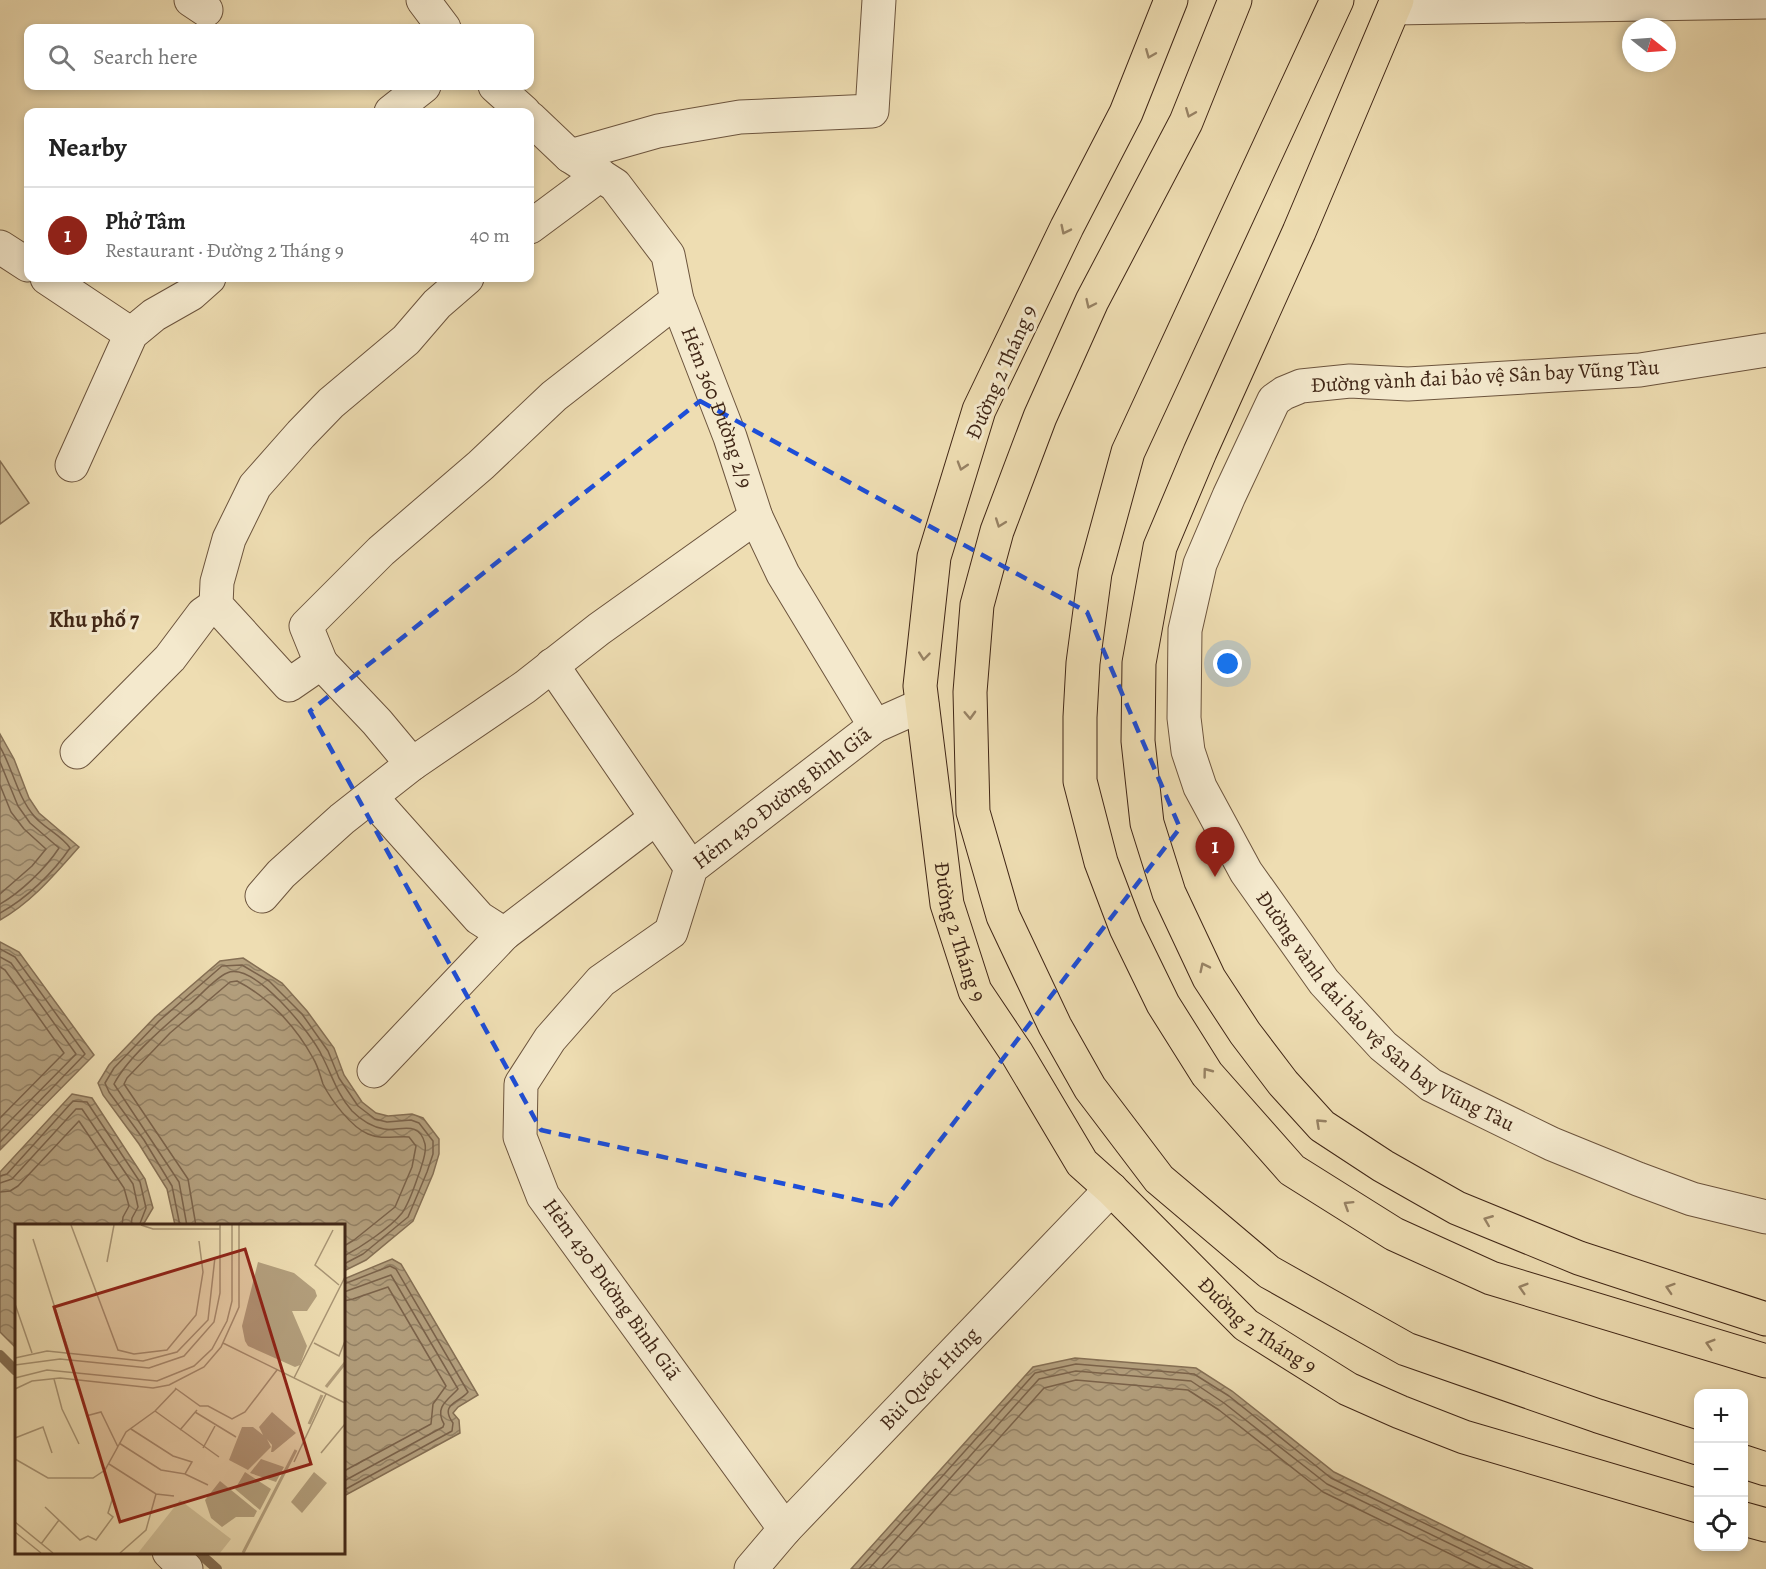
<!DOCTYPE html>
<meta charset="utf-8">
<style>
body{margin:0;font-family:Alegreya,serif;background:#f6f6f6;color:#222}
.controls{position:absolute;right:18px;bottom:18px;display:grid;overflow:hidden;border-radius:12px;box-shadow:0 3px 9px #0003}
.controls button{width:54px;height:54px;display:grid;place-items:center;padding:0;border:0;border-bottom:2px solid #e0e0e0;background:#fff;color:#222;font:30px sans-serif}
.compass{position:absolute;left:1622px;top:18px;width:54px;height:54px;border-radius:50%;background:#fff;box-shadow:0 3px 9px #0003;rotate:107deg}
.you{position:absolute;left:1228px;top:664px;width:21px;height:21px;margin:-15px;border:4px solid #fff;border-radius:50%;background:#1a73e8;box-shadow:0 0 0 9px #1a73e833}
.badge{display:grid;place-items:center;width:39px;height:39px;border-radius:50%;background:#8f2418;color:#fff;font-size:20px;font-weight:700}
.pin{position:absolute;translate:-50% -50px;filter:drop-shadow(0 2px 3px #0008)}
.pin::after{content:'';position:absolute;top:32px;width:21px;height:18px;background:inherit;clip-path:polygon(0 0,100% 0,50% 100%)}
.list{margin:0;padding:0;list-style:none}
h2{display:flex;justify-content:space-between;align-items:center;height:78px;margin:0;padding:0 24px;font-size:26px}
h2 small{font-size:20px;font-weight:400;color:#767676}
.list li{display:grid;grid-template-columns:39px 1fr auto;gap:18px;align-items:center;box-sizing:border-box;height:96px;padding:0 24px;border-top:2px solid #e0e0e0}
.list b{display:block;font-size:22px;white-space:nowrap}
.list p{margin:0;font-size:20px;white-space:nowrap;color:#767676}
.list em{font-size:20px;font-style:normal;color:#767676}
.icon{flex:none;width:33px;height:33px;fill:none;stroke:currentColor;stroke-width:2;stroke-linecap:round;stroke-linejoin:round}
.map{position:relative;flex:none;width:1766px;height:1569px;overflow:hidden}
.search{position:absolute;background:#fff;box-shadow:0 3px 9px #0003;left:24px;top:24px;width:510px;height:66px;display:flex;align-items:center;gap:15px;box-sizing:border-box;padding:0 21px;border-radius:12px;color:#767676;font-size:22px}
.panel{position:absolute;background:#fff;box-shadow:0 3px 9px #0003;left:24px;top:108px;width:510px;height:174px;border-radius:12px}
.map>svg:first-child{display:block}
.park{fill:#d0be97;stroke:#887256;stroke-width:1.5}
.water{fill:url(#water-waves);stroke:#856f54;stroke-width:1.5}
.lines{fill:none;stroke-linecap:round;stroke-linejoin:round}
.shore{stroke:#7a624a;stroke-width:1.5}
.stream{stroke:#856f54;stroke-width:10}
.minor-casing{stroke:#6c543d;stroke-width:35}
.major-casing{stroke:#402616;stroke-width:35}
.minor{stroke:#f4e9cd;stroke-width:33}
.major{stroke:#eeddb2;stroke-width:33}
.oneway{stroke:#978264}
.marked{fill:none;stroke:#1d4ed8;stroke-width:4.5;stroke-dasharray:12 8;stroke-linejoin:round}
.labels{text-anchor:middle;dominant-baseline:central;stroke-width:6;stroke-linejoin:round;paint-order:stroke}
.street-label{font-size:21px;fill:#402616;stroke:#f4e9cd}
.neighbourhood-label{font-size:22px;font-weight:bold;fill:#402616;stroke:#f4e9cd}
.inset-river{fill:none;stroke:#b39f7d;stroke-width:3}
.inset-road{fill:none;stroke:#a89474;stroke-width:1.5}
.view{fill:#8f2418;fill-opacity:0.15;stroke:#8f2418;stroke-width:3}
.inset-edge{fill:none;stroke:#402616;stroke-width:3}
</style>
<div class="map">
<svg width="1766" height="1569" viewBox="0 0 1766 1569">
<defs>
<pattern id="water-waves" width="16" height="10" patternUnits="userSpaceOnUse" patternTransform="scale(1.5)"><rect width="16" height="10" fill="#b39f7d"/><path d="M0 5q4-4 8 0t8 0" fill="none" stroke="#938165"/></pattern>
</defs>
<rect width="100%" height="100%" fill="#eeddb2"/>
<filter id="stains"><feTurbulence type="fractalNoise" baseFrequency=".00333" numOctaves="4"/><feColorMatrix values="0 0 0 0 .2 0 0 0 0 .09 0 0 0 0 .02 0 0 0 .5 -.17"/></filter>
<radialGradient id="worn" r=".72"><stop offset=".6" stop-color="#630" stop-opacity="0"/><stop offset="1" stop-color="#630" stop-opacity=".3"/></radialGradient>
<polygon class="park" points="0,461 29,503 0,524"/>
<g class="water">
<path d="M0 734 14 759 29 798 39 813 79 847C55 874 32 902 0 920Z"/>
<polygon points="0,942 19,952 94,1055 0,1150"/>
<polygon points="243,958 282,983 307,1011 334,1048 344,1075 362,1102 376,1113 388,1116 412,1114 423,1118 439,1139 439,1154 433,1174 413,1221 366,1260 344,1271 344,1226 175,1225 167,1189 139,1144 103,1095 98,1083 109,1065 155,1017 220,961"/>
<polygon points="72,1094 92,1098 145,1179 153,1208 143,1225 16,1226 16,1348 0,1332 0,1172"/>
<polygon points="392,1259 401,1264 478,1395 458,1407 453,1413 459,1420 460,1433 344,1496 344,1279"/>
<polygon points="1075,1358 1196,1368 1232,1391 1334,1472 1533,1569 851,1569 1033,1367"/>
</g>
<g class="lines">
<g class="shore">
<path d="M0 747C13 769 17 796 34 816 44 828 61 835 70 848 53 873 26 899 0 913"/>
<path d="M0 762 18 806 30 823 59 848C46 868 20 893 0 904"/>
<polyline points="0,785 11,812 24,829 46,849 32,866 0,894"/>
<polyline points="0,949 15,957 85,1054 0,1142"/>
<polyline points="0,957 11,963 76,1054 0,1131"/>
<polyline points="0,967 5,970 64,1053 0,1118"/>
<polyline points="0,1176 7,1174 73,1101 87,1102 140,1182 146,1208 139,1226"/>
<polyline points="0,1183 12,1179 76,1109 82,1109 133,1184 138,1207 132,1218 131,1226"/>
<polyline points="0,1192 10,1191 18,1186 79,1121 124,1188 129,1206 123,1217 122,1226"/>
<polyline points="180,1226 172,1186 144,1140 109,1092 105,1083 114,1068 159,1021 222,966 242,965 269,981 302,1014 328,1051 339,1078 358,1106 375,1119 387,1122 411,1120 419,1123 433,1141 433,1154 427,1172 408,1217 363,1254 344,1264"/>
<path d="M187 1226 179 1182 114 1084C128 1057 165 1026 189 1005 199 997 215 978 227 973 254 961 312 1034 322 1056 332 1075 337 1094 352 1111 361 1120 372 1127 384 1129 399 1132 419 1119 425 1144 427 1153 422 1163 420 1171 415 1184 410 1202 402 1213 390 1228 361 1247 344 1256"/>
<path d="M196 1226 188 1179 124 1084 127 1078 170 1033 230 982 237 981C269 997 296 1027 313 1058 318 1066 320 1075 323 1084 331 1100 351 1127 368 1134 382 1140 394 1136 409 1137L416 1146 412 1167 395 1207 354 1240 344 1246"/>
<path d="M344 1284 390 1266 396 1269 468 1392C459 1403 439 1404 453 1423L452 1431 344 1490"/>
<path d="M344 1292 391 1275 458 1389C448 1400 434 1407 444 1424L443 1427 344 1481"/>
<polyline points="344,1301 353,1299 388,1287 446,1386 433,1404 431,1424 344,1471"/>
<polyline points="859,1569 1035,1373 1076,1364 1194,1374 1229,1396 1331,1478 1519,1569"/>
<polyline points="869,1569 1039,1379 1076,1371 1191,1381 1224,1403 1327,1484 1502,1569"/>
<polyline points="882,1569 1044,1388 1076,1380 1188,1390 1219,1410 1323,1492 1481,1569"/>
</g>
<g class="stream">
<polyline points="0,1355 16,1371"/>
<polyline points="198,1552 217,1569"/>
</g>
<defs>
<g id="minor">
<polyline points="191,0 206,10"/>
<polyline points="423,0 444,28"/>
<polyline points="1394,8 1766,2"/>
<polyline points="495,86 524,112"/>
<polyline points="391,112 424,86"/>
<path id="s1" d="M530 118 570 156 615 185 668 255 677 300 730 437 756 517 783 574 875 726"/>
<polyline points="570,156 658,131 740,117 872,111 879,0"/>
<polyline points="530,227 600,175"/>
<polyline points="0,247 28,265"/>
<polyline points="47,278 131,334"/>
<polyline points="467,278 437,304 406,340 331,403 301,434 255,486 229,539 217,582 216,605 289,685 321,663 306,626 381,551 481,465 554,396 677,300"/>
<path id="s2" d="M1766 350 1640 370 1408 384 1350 381 1301 386 1284 393 1274 400 1229 496 1200 564 1185 630 1184 718 1188 751 1200 787 1246 872 1324 982 1383 1046 1431 1085 1552 1144 1638 1179 1692 1199 1766 1217"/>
<polyline points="72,465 131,334 154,315 191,294 209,278"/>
<polyline points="321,663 377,722 412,764"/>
<polyline points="552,665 691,868"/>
<polyline points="77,752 170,658 203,614 216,605"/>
<polyline points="371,797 479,918 504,934"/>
<polyline points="262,896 281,874 342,819 412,764 525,687 599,629 756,517"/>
<polyline points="374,1071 504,934 656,818"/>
<path id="s3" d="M785 1529 543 1196 520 1137 521 1084 550 1039 601 981 671 932 691 868 875 726 922 705"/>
<polyline points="169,1552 186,1569"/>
<path id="s4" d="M751 1569 785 1529 1111 1189"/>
</g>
<g id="major">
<path id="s5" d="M1171 0 1126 113 1067 227 979 410 934 557 920 686 947 904 975 991 1016 1052 1082 1163 1111 1189 1246 1325 1348 1389 1400 1412 1464 1437 1698 1506"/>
<polyline points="1235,0 1186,122 1092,301 1040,417 997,531 977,605 970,692 973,812 1003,916 1055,1026 1090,1088 1159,1179 1269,1272 1406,1349 1598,1416 1698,1448"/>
<polyline points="1337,0 1128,452 1095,573 1083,663 1080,717 1080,781 1101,862 1126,928 1163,1004 1207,1074 1292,1170 1394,1234 1491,1278 1766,1361"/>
<polyline points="1397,0 1299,232 1200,452 1160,547 1139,663 1138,741 1147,823 1169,893 1209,978 1245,1033 1283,1083 1322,1126 1383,1166 1457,1208 1579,1258 1766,1319"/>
<polyline points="1744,1462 1766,1469"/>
<polyline points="1744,1519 1766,1525"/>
</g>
</defs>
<use href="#minor" class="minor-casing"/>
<use href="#major" class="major-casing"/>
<use href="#minor" class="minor"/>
<use href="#major" class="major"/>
</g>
<defs><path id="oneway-chevron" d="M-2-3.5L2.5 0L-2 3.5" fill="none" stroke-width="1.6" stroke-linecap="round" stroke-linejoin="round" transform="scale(1.5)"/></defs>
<g class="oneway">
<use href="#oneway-chevron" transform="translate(1150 54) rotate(112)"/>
<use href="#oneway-chevron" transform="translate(1190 113) rotate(112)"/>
<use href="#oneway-chevron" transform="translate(1065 230) rotate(116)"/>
<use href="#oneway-chevron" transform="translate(1090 304) rotate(115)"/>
<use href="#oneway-chevron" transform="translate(962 466) rotate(107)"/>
<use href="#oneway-chevron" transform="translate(1000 523) rotate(110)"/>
<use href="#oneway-chevron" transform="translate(924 656) rotate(96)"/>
<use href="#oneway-chevron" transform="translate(970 715) rotate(88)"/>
<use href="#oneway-chevron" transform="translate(1204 967) rotate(-116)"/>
<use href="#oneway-chevron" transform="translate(1207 1072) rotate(-127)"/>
<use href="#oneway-chevron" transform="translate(1320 1123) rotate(-137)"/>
<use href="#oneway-chevron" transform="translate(1348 1205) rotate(-148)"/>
<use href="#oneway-chevron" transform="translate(1488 1220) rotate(-158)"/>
<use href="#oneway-chevron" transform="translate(1523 1288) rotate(-163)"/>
<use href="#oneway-chevron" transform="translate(1670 1288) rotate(-162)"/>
<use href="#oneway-chevron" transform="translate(1710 1344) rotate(-163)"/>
</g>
<path class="marked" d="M700 401 1087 612 1180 828 889 1207 541 1130 310 711Z"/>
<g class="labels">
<g class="street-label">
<text transform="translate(1001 372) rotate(-66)">Đường 2 Tháng 9</text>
<text transform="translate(1485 376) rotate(-3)">Đường vành đai bảo vệ Sân bay Vũng Tàu</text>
<text stroke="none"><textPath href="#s1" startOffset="357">Hẻm 360 Đường 2/9</textPath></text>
<text stroke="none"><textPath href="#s3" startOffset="926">Hẻm 430 Đường Bình Giã</textPath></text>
<text stroke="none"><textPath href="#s5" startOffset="986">Đường 2 Tháng 9</textPath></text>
<text stroke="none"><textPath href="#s2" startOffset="1202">Đường vành đai bảo vệ Sân bay Vũng Tàu</textPath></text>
<text transform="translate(612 1289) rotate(54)">Hẻm 430 Đường Bình Giã</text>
<text stroke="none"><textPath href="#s5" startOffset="1490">Đường 2 Tháng 9</textPath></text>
<text stroke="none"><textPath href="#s4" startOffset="261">Bùi Quốc Hưng</textPath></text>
</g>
<g class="neighbourhood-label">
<text x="94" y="620">Khu phố 7</text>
</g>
</g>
<g transform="translate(15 1224)">
<rect width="330" height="330" fill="#eeddb2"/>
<path d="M165 276 216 315 205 329H123Z" fill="#d0be97"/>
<path d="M243 38 279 49 300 66 302 72 292 87H277L292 122 285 141 280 143 233 122 230 117 227 102ZM257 188 281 209 258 228H256L257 221 252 215 256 223 233 246 214 236 227 203H238L248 211 244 203ZM246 235 269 243 261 258 235 249ZM230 248 256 265 245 286 220 265ZM299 248 312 259 287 289 276 278ZM205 257 242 287 239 293H221L207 303 196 294 190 276Z" fill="#b39f7d"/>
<path class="inset-river" d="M311 163 330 139M294 200 307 171M228 329 281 226"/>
<path class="inset-road" d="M56 1 103 126 119 130 152 126 181 91 188 48 184 17M126 1 138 5H205M318 6 300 41 324 61M18 15 54 128M92 38 99 1M0 80 17 129M208 119 330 179M299 119 324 132 330 117M0 134 32 127 128 137 162 128 193 96 200 33M0 141 45 135 134 144 169 132 199 98 205 69V1M0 154 32 146 142 157 179 142 197 125 212 97 217 77V1M279 154 330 53M39 155 47 185 64 220M160 164 185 182H193L217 195 230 188 262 146M0 165 17 157 45 154 138 164 154 161 189 143 206 123 224 83V1M140 187 204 233M180 188 221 213M71 192 86 188 103 223M165 206 182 186M0 214 28 203 37 229M104 219 146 246 170 250 177 238 158 232 116 205M188 224 200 202M306 229 330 200M0 235 33 254H78L90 246 111 208 140 187 161 165M279 238 311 170M94 240 141 270 159 272M170 250 193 261M30 283 65 316 73 312 81 316 98 293 93 289 98 273M0 298 38 329M0 308 26 329M26 320 44 296M105 329 131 306 141 270"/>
<path class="view" d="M230 25 296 240 105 298 39 83Z"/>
<rect width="330" height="330" class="inset-edge"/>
</g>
<rect width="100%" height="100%" filter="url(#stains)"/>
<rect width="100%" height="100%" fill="url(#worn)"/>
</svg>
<div class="controls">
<button>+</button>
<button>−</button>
<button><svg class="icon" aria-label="locate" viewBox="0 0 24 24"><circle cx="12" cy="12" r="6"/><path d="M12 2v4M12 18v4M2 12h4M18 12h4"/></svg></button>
</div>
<svg class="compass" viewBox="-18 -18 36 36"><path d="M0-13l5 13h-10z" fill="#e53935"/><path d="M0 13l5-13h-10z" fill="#767676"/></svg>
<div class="you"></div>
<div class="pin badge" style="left:1215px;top:877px">1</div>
<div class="search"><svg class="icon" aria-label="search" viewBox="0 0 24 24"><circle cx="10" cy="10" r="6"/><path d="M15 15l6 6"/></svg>Search here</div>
<section class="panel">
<h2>Nearby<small></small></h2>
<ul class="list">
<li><span class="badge">1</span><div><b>Phở Tâm</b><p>Restaurant · Đường 2 Tháng 9</p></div><em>40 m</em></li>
</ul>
</section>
</div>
